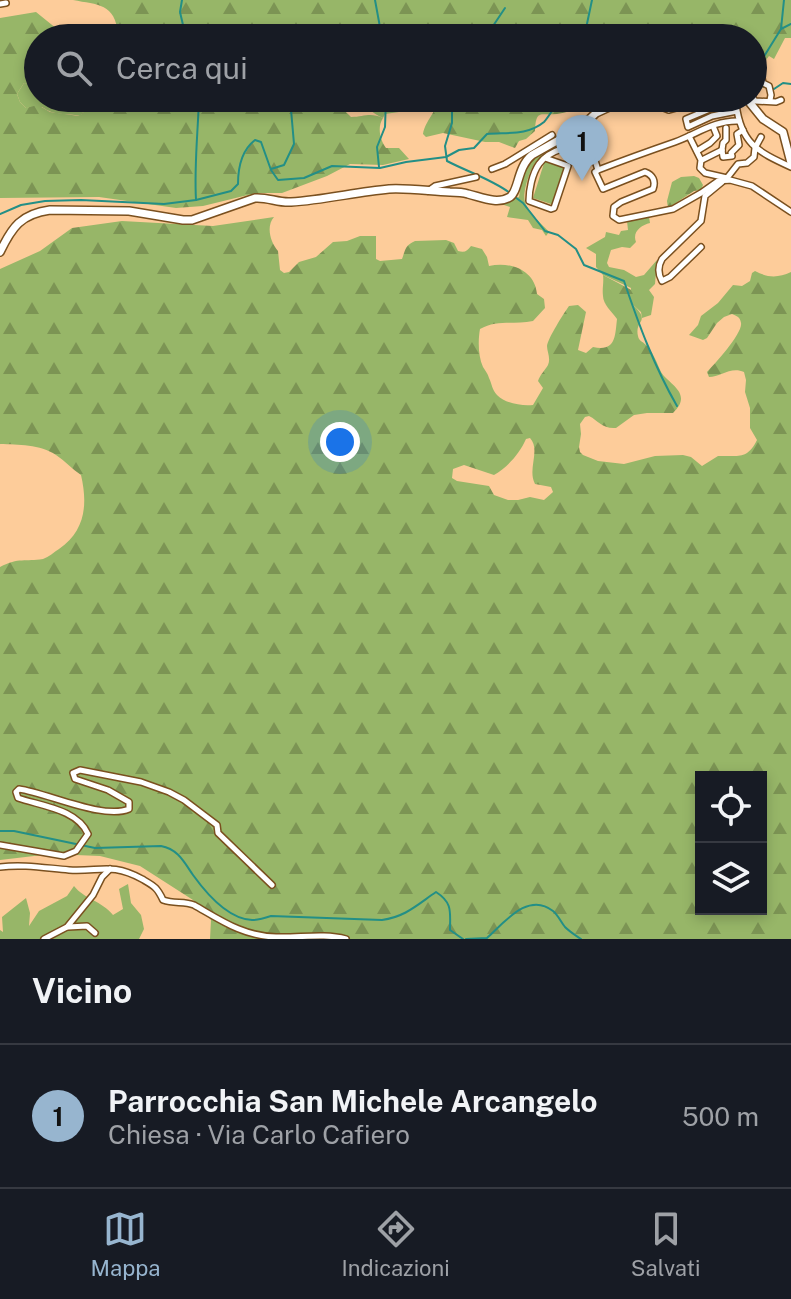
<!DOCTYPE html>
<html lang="it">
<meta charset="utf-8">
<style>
body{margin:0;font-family:"Public Sans",sans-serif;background:#20242c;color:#f1f3f6}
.controls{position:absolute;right:24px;bottom:24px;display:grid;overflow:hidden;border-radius:0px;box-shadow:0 4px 12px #0003}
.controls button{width:72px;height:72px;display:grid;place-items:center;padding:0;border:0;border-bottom:2px solid #363941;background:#171b24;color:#f1f3f6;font:40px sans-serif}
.you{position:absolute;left:340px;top:442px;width:28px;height:28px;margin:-20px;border:6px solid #fff;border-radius:50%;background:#1a73e8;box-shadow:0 0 0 12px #1a73e833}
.badge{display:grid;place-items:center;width:52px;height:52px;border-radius:50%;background:#97b5cf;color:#111;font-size:26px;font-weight:700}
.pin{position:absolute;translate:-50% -66px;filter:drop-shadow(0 2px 4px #0008)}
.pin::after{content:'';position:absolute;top:42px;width:28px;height:24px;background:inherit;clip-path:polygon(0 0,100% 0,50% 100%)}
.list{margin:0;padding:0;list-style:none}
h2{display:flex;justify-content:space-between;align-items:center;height:104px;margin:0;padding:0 32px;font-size:34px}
h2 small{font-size:26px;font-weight:400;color:#9ea1a6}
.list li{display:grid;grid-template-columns:52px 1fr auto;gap:24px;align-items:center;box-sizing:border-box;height:144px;padding:0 32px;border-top:2px solid #363941}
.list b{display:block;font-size:30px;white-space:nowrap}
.list p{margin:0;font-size:26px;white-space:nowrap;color:#9ea1a6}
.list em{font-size:26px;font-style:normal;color:#9ea1a6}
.icon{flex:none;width:44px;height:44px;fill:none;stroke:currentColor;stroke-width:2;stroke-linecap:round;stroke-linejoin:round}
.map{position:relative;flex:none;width:791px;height:939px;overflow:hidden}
.search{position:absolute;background:#171b24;box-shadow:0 4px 12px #0003;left:24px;right:24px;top:24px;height:88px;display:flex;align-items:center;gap:20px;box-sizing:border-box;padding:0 28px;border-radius:44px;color:#9ea1a6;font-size:30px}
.sheet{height:248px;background:#171b24}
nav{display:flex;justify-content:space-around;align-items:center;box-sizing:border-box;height:112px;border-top:2px solid #363941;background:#171b24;font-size:22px;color:#9ea1a6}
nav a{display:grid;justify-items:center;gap:4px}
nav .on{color:#97b5cf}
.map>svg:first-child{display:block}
.green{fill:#97b668}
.forest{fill:url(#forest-firs);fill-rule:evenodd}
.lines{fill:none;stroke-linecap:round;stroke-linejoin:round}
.stream{stroke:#238f86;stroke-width:2}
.minor-casing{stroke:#7a501f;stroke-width:8}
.secondary-casing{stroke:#7a501f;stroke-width:10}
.minor{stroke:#fff;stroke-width:5}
.secondary{stroke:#fff;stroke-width:7}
</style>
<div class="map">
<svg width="791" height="939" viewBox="0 0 791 939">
<defs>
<pattern id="forest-firs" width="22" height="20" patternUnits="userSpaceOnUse" patternTransform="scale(2)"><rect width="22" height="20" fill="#97b668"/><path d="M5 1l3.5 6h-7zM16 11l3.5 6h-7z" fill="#7c9454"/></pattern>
</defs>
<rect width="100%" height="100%" fill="#fdcc9a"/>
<g class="green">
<path d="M24 83 33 85 38 83V98C54 98 81 93 83 113L80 116C67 113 53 116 42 107L26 108 20 102 17 94Z"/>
<path d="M367 98H397L402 110 399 112 385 114 383 118C374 114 370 111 366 103Z"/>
<path d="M587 125 595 150C592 146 591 143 586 142 576 139 545 154 538 160 530 167 522 193 525 202 529 214 541 223 549 232L546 236 542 230 533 228 528 220 507 217 510 207 498 203 519 197C521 186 521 175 527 165 537 150 571 139 587 125Z"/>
<polygon points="545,160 566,167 554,205 533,198"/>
<path d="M649 217 650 223C641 225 632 232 636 242L630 248 622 247 611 250 607 263 609 267 624 270 636 277 644 275 657 260 655 284 649 290 654 297 651 315 642 318 641 312 631 303V288L603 275 596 267V254L586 248 605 237 606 232 619 235 621 231 628 230 627 221Z"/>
<path d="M128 884 131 903 141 915 144 929 139 939H0V930L3 932 2 917 26 898 30 913 29 926 39 911 67 896 74 886C84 899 102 901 113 915L123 909 119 889Z"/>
</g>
<g class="forest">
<path d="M73 0H791V38H785L774 59 769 56 753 77V38H113L118 34C115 3 98 5 73 0Z"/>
<path d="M36 12 57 29 52 38H38V83L33 86 24 83 17 94 20 102 26 108 38 105 50 112 79 116 83 113 84 108 72 98H340L344 110 351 117C364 117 370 112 383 118 377 127 380 140 386 148H399L409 159 383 165 350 164 327 176 282 193H256L203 206 176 208 99 197 0 198V18Z"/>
<path d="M437 98H589L587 105 584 107C575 109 566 113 557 114 541 116 536 108 535 131L526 139 519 141 515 148 499 142H485L443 133 426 137 423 134C425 120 438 112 437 98Z"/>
<polygon points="694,176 699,178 703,185 701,190 694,191 668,208 667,201 672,182 681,177"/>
<path d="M274 217C266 226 270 242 278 251L280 270 284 273 289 272 299 262 316 257 333 242 347 241 360 236H376V259L380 261 402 259C405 251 405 245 415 241L446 240 454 243 458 251C465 253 467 251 471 246L482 249 487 257 489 266C510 261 535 270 537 294L544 299 545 308 533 321C515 325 497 319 480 329 478 340 478 356 483 367 485 370 488 374 489 378 492 384 492 390 497 395 506 404 522 406 533 405L543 388 538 381C540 375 545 370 548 365 551 358 547 352 547 346 548 338 564 313 569 306L578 305 586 312 578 350 586 353 593 347C616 352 615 336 617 319 612 312 603 304 603 296 602 288 604 283 603 275L637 293 631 303C653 323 634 319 638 336 639 341 642 341 646 345 653 352 657 363 661 372 668 384 694 393 673 413H647L634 415 616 428C602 429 599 421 589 416L585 417 580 424 581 434 579 447 580 452 583 455 598 461 624 464 655 456 683 455 691 457 702 466 718 456C736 455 747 461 757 440L750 428V408L745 392 746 380 744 372C731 366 720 377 709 377L707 372C715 364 743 333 741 323 740 317 737 316 732 314L724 317 717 323 707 338 703 340 689 335 698 325 701 316 718 303 733 285 742 286 750 281 752 273 755 271C768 278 778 278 791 272V939H210L211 920 193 900 140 866 100 856 51 854 0 860V567C19 557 25 562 43 559 49 557 54 552 59 549 85 531 88 505 81 475 72 469 65 461 56 455 40 444 18 445 0 444V269L40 251 72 228 122 221 213 226ZM530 438C541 450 527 469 535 484L551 487 553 492 544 500 530 497 518 500H508L494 495 489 486 457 481 452 478 453 469 464 465 494 475C507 468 520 453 526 439ZM701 777H761V909H701Z"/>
</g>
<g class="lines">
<g class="stream">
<polyline points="182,0 180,12 186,38"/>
<polyline points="375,0 382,38"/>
<polyline points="781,29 791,24"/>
<polyline points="292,38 292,31"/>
<polyline points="485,38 505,8"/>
<polyline points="584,38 592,0"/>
<polyline points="753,74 781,29 784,0"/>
<polyline points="753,84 774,89 783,83 791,84"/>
<path d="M452 98V123L445 146 447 161C468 172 491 179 510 193"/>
<polyline points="379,167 377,147 385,127 386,98"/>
<polyline points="271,169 284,165 294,144 290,98"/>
<path d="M515 197 523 203 545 231 558 235 576 249 584 265 624 281C639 325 654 366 677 406"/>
<path d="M196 200C194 166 198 132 199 98"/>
<path d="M0 214 21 205 45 201 81 200 164 204 196 200 231 191 238 184C238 168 242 150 255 140L261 142 271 170 278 180 304 178 332 166 380 168 406 162 446 157 459 150 474 148 487 134C506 132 527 136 544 122 546 120 550 114 552 111 558 104 566 101 574 98"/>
<path d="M0 831H14L95 848 161 846C178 849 184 862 193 875 206 893 228 919 252 920 258 920 265 918 271 916L382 920C405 917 417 905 436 892 453 903 450 912 450 930L463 939"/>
<path d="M466 939 487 938C504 923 528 891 553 911 558 915 561 922 565 927 570 932 575 935 581 939"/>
</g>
<defs>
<g id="minor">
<polyline points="0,4 6,3"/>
<polyline points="762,78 763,83 769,86 771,95 770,100"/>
<polyline points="753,98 755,101 776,102 781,100"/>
<path d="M737 111 712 116 688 127 686 119 710 109 736 104C741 143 756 151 791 167"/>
<polyline points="689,136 701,160 700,168 705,173 727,178 727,180"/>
<polyline points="722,150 723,157 732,156 731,153 739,145 737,134 743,130"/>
<polyline points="722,150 723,143 726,140 726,128"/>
<polyline points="697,151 710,143 717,136 713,126"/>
<path d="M545 158 568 166 554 208 551 209 529 201C529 190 532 174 539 164 548 151 576 141 591 148L598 170 595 172 603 189 645 172C653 175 656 181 653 189L621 202 614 207 613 216 619 220 673 209 701 193 718 181 730 180 752 186 791 212"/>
<polyline points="702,160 722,150"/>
<polyline points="492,169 505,164 552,135"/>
<path d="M598 170C624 160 649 151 675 142 697 134 715 120 739 121"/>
<polyline points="727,178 738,164 747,163 754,157 755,148 761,137"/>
<polyline points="428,191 435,186 476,177"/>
<path d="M701 247 670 277 662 281C658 274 658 266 662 259L701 221 705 196 722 182"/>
<path d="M0 845 64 856 76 851 88 834C77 809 41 806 18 798L16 792 19 789C47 793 104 820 129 809V802L108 790 75 779 73 773 80 770 141 782 169 792 184 800 217 825 218 833 272 885"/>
<path d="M0 867C23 864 45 868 69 870 100 872 111 862 142 879 154 886 157 887 163 900 174 904 184 901 194 905 222 921 243 936 276 937 299 938 324 933 346 939"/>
<polyline points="68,927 87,926 95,933"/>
<polyline points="44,939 67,927 93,895 102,877 110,869"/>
</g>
<g id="secondary">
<polyline points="642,98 669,109 709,98"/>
<polyline points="746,98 763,119 783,132 791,163"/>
<path d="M0 252C12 227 21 214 50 210L129 211 183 220H192L255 198C268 197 278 203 291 202 324 200 356 192 389 189 409 188 429 191 450 192 456 192 462 192 468 194 481 197 497 205 510 197 519 191 517 167 532 155L580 128 596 113 629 98"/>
</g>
</defs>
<use href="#minor" class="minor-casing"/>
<use href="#secondary" class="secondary-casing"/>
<use href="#minor" class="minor"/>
<use href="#secondary" class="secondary"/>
</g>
</svg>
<div class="controls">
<button><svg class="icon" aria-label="locate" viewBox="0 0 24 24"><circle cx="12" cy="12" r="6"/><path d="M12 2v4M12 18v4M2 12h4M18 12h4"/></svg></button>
<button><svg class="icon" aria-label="layers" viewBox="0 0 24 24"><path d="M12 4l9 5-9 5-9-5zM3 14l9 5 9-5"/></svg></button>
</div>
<div class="you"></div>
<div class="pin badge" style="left:582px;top:181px">1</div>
<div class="search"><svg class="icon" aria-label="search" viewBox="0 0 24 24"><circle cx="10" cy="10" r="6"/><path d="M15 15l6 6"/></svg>Cerca qui</div>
</div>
<section class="sheet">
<h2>Vicino<small></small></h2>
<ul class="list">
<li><span class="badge">1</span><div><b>Parrocchia San Michele Arcangelo</b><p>Chiesa · Via Carlo Cafiero</p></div><em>500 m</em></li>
</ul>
</section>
<nav>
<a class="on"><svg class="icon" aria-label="map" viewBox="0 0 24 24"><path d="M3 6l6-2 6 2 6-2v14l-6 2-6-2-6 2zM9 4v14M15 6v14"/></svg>Mappa</a>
<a><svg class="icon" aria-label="directions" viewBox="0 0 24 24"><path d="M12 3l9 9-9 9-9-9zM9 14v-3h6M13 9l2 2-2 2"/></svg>Indicazioni</a>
<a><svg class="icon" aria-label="saved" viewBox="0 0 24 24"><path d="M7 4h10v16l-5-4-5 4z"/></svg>Salvati</a>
</nav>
